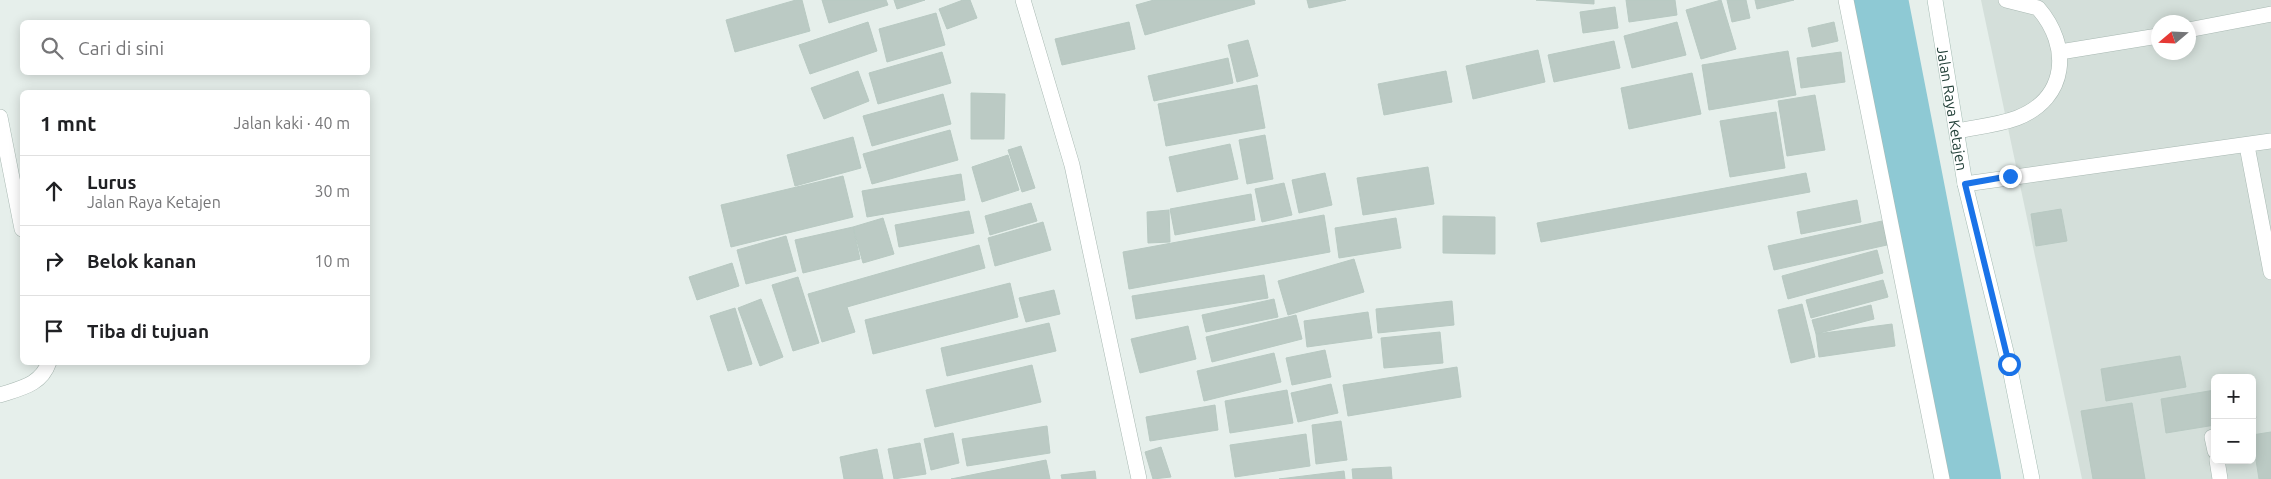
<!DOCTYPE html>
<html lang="id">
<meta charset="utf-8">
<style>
body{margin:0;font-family:Ubuntu,sans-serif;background:#f2f2f2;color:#202124}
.controls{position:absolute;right:15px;bottom:15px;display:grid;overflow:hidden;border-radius:8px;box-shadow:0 2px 12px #0003}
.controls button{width:45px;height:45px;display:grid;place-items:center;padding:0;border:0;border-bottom:1px solid #e0e0e0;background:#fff;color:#202124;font:25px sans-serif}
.compass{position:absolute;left:2151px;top:15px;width:45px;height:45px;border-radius:50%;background:#fff;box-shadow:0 2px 12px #0003;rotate:251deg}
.stop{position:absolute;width:15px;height:15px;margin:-11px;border:4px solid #1a73e8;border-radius:50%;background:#fff}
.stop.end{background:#1a73e8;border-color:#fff;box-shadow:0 1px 5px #0008}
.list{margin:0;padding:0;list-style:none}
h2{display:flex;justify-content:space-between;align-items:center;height:65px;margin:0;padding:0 20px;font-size:21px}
h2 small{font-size:16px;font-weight:400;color:#757577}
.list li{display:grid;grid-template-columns:32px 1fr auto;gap:15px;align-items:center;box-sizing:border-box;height:70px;padding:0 20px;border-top:1px solid #e0e0e0}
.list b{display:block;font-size:19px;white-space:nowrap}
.list p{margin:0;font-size:16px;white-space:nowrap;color:#757577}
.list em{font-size:16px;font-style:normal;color:#757577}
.icon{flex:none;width:28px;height:28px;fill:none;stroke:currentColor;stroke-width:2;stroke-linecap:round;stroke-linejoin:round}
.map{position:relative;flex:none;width:2271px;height:479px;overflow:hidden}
.search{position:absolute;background:#fff;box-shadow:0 2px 12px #0003;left:20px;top:20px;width:350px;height:55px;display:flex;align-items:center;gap:12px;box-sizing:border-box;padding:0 18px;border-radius:8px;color:#757577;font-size:19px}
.panel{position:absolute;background:#fff;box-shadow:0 2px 12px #0003;left:20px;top:90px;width:350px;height:275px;border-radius:8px}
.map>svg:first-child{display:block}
.built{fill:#d4dfda;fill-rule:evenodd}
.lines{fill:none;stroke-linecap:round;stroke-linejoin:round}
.river{stroke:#8ec9d4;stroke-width:64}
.building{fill:#bbcac4;stroke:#b8c9c2}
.lane-casing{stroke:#a8b8b2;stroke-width:16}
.street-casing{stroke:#a8b8b2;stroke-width:16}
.secondary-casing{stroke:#a4bbb3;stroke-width:16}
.lane{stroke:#fff;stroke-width:15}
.street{stroke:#fff;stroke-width:15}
.secondary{stroke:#fff;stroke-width:15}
.route{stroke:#1a73e8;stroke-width:6}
.labels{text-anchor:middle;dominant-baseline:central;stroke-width:5;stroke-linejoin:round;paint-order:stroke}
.street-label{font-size:15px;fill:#24423a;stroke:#f7fbf9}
</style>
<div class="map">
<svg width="2271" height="479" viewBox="0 0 2271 479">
<rect width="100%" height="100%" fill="#e6efeb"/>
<path class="built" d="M1981 0H2271V479H2082ZM2158 22H2188V52H2158ZM2215 378H2252V460H2215Z"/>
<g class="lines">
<polyline class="river" points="1876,0 1969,479"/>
</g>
<g class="building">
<polygon points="796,0 802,0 810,31 735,52 726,20"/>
<polygon points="822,0 886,0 888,5 829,23"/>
<polygon points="894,0 925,0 897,9"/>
<polygon points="963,0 970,0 977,18 947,29 939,9"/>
<polygon points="1154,0 1254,0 1255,4 1145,35 1136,5"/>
<polygon points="1307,0 1346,0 1309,8"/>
<polygon points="1536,0 1594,0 1594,4"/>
<polygon points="1626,0 1675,0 1677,15 1629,22"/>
<polygon points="1721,0 1736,49 1701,59 1686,10"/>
<polygon points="1727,0 1746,0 1750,18 1732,22"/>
<polygon points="1755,0 1794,0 1757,9"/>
<polygon points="1615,7 1618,28 1583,33 1580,12"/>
<polygon points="936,13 945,45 887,62 879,29"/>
<polygon points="868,22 877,51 810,74 799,45"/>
<polygon points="1129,22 1135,49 1062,65 1055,39"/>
<polygon points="1677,22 1686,55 1632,68 1624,36"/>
<polygon points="1834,22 1838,41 1812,47 1808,28"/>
<polygon points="1248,40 1258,76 1237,82 1228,45"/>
<polygon points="1614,41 1620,68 1554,82 1548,55"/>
<polygon points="1538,50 1545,82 1473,99 1466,66"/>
<polygon points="1788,51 1796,95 1709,110 1702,65"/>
<polygon points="942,52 951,83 878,104 869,73"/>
<polygon points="1841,52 1845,82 1801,88 1797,58"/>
<polygon points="1228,58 1233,83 1154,101 1148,76"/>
<polygon points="858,71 869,101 824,119 811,88"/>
<polygon points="1446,71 1452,102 1384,115 1378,84"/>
<polygon points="1692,73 1701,114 1629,129 1621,88"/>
<polygon points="1257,85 1265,128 1166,146 1158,104"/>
<polygon points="971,93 1005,94 1004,139 971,139"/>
<polygon points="943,94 951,124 872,146 863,116"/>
<polygon points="1815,95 1825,150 1787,156 1778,101"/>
<polygon points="1776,112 1785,168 1730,177 1720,121"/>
<polygon points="950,130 958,160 872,184 863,154"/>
<polygon points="1265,135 1273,179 1247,184 1239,140"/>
<polygon points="853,137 861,168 795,186 787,155"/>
<polygon points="1230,144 1238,179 1177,192 1169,157"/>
<polygon points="1021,146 1035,188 1022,192 1008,150"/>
<polygon points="1008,155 1019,190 982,202 972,167"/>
<polygon points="1428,167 1434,204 1363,215 1357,178"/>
<polygon points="1325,173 1332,205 1299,213 1292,180"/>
<polygon points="1806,173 1810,192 1541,242 1537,223"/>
<polygon points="961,174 965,200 867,217 862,191"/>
<polygon points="843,176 853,217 731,247 721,205"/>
<polygon points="1284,183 1292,215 1262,222 1255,189"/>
<polygon points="1251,194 1255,220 1175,235 1170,209"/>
<polygon points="1857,200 1861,222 1801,234 1797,212"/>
<polygon points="1031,203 1037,221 990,235 985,216"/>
<polygon points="2061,209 2067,241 2036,246 2031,214"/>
<polygon points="1169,210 1170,242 1148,243 1147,212"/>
<polygon points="969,211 974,233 899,247 895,225"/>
<polygon points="1324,215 1330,252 1129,289 1123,252"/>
<polygon points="1443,216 1495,217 1495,254 1443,253"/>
<polygon points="883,218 894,254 863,263 853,227"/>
<polygon points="1396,218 1401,248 1339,258 1335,228"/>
<polygon points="1882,221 1887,245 1774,270 1768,246"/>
<polygon points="1043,222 1051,250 995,266 988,238"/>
<polygon points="853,227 860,259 803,273 795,240"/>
<polygon points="786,236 796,271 746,284 737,250"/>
<polygon points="979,245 985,268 847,307 855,332 822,342 808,294"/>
<polygon points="1877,250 1883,273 1788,299 1782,276"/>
<polygon points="1354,259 1364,292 1288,315 1278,281"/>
<polygon points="732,263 739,286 697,300 689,277"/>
<polygon points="1264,275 1268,298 1136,319 1132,296"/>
<polygon points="798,277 819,343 793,351 772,285"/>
<polygon points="1883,280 1888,297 1811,318 1806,300"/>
<polygon points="1010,283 1018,317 873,354 865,320"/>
<polygon points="1054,290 1060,314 1026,322 1019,298"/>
<polygon points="761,299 783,357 760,366 738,308"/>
<polygon points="1274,299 1278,317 1206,332 1202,315"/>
<polygon points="1452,301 1454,325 1378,333 1376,309"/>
<polygon points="1802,304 1815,357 1791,363 1778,310"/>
<polygon points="1871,305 1874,319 1816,334 1812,320"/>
<polygon points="735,308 752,364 728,371 710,316"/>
<polygon points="1368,312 1372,338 1307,347 1304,321"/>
<polygon points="1296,315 1302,339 1212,362 1206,337"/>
<polygon points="1049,323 1056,351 947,376 941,348"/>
<polygon points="1892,324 1895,346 1819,357 1816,334"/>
<polygon points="1188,326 1196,359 1140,373 1131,339"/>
<polygon points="1440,332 1443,363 1384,368 1381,338"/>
<polygon points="1325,350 1331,377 1292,385 1286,358"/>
<polygon points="1274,353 1281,382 1204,401 1197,371"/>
<polygon points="2180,356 2186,387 2106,401 2101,369"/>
<polygon points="1032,365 1041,402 935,427 926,390"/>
<polygon points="1457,367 1461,397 1348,416 1343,385"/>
<polygon points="1331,384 1338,413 1298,422 1291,393"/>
<polygon points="1287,390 1293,423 1230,433 1225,401"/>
<polygon points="2215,390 2215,425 2166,433 2161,399"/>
<polygon points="2252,396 2256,418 2252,419"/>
<polygon points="2132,403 2145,479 2093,479 2081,411"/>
<polygon points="1215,405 1218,430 1150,441 1146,417"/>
<polygon points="1341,421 1347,460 1316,464 1312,425"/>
<polygon points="1047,426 1050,453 967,466 962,439"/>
<polygon points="2271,432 2271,479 2259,479 2252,435"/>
<polygon points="953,433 959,463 931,470 924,439"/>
<polygon points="1306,434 1310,466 1235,477 1230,445"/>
<polygon points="920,443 926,474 894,479 888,449"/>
<polygon points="1161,447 1171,477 1153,479 1145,452"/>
<polygon points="877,449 883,479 844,479 840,457"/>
<polygon points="1046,460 1050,479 951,479"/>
<polygon points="1391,467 1392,479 1353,479 1352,469"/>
<polygon points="1095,471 1096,479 1062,479 1061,475"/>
<polygon points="1344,471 1345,479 1279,479"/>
</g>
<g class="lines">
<defs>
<g id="lane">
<polyline points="2188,30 2271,14"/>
<polyline points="2060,52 2158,36"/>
<path d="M1957 131C1976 127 1998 125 2017 118 2068 98 2071 46 2038 8L2006 0"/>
<polyline points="2247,146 2271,272"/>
<polyline points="1965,184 2271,141"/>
<polyline points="2212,437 2215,451"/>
<polyline points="2217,460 2220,479"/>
</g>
<g id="street">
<polyline points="1023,0 1072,165 1139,479"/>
<polyline points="1846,0 1942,479"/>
<polyline points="0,117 22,229"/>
<path d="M0 395C21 388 41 385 49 362"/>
</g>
<g id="secondary">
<path id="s1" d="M1935 0 1965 184 2009 364 2032 479"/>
</g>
</defs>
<use href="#lane" class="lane-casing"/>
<use href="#street" class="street-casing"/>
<use href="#secondary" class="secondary-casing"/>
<use href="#lane" class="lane"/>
<use href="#street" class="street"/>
<use href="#secondary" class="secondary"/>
</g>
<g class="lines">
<polyline class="route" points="2009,364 1965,184 2010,176"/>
</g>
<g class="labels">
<g class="street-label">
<text stroke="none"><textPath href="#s1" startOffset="110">Jalan Raya Ketajen</textPath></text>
</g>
</g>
</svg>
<div class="controls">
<button>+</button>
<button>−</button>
</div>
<svg class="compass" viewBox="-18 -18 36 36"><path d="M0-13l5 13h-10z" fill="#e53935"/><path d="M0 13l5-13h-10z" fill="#757577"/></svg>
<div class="stop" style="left:2009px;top:364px"></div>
<div class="stop end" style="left:2010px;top:176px"></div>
<div class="search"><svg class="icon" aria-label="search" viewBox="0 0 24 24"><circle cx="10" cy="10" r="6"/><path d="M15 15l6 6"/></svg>Cari di sini</div>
<section class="panel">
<h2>1 mnt<small>Jalan kaki · 40 m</small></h2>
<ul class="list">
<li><svg class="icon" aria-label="ahead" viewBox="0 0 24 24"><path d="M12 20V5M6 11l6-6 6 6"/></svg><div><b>Lurus</b><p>Jalan Raya Ketajen</p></div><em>30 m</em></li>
<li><svg class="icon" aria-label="right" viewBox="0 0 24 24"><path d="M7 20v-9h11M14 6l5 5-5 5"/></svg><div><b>Belok kanan</b></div><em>10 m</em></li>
<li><svg class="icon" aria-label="arrive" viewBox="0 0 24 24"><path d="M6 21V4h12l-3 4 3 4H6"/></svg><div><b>Tiba di tujuan</b></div></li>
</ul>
</section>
</div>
